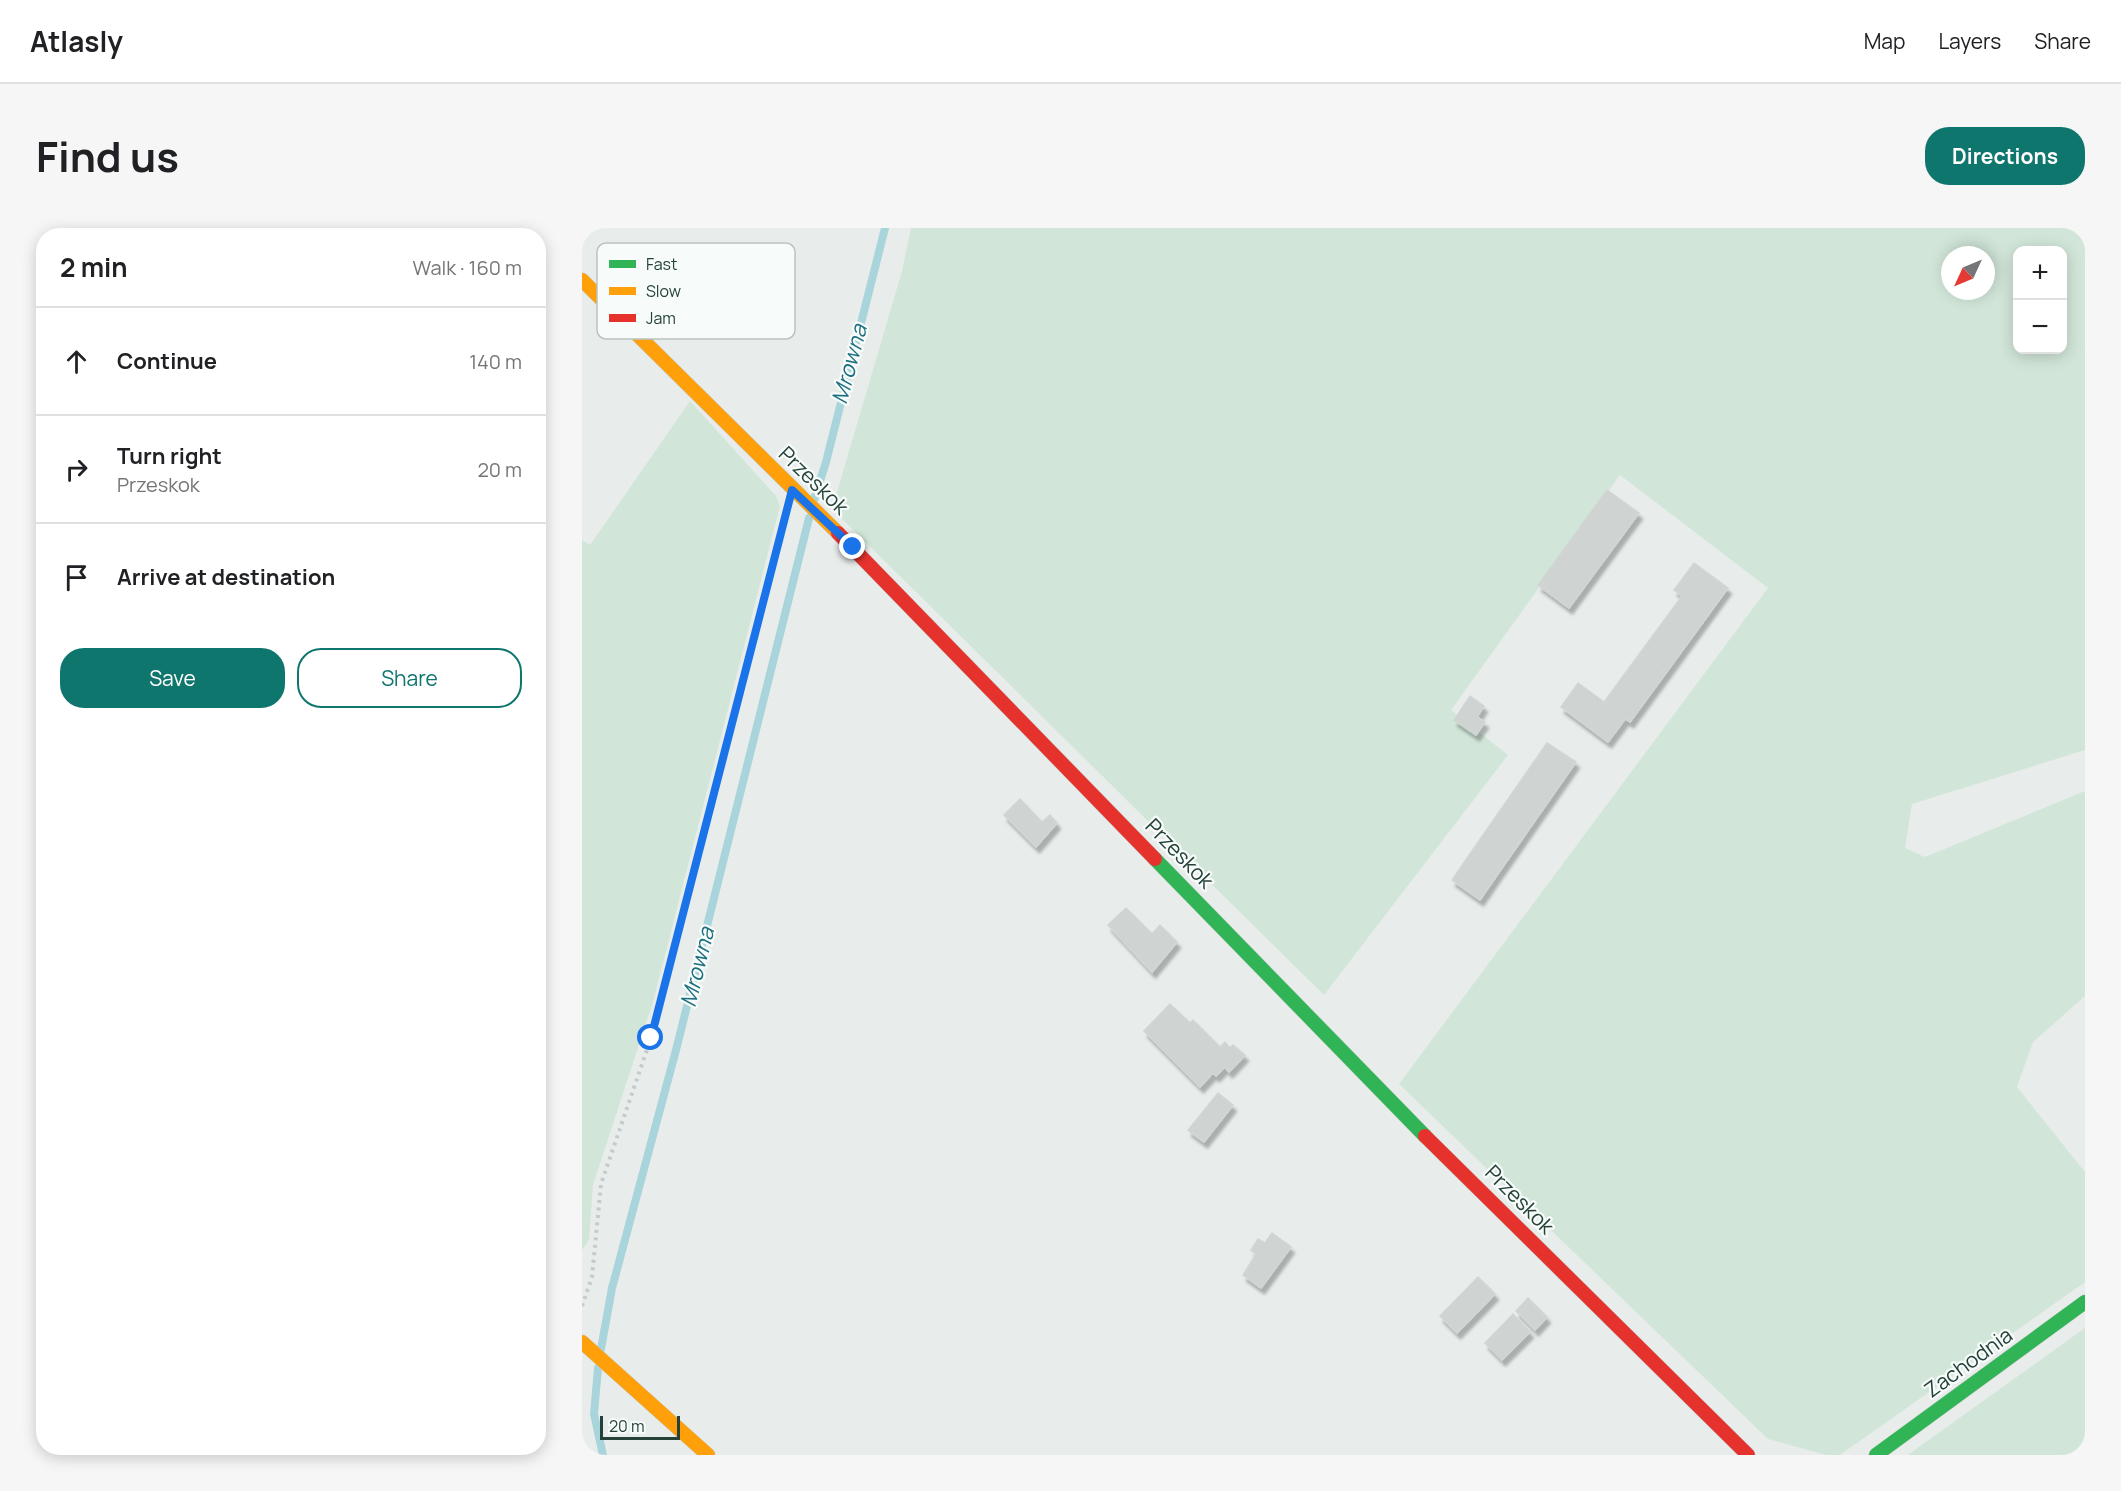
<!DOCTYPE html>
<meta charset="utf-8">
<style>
body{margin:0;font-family:Manrope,sans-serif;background:#f6f6f6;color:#202124}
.controls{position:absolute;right:18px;top:18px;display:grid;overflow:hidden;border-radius:12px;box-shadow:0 3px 15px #0003}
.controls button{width:54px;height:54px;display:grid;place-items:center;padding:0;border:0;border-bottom:2px solid #e0e0e0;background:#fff;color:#202124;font:30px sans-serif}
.compass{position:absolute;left:1359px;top:18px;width:54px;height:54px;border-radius:50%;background:#fff;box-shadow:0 3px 15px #0003;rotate:226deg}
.scale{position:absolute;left:18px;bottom:15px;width:80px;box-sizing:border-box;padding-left:6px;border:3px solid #24423a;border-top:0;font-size:16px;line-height:21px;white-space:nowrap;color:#24423a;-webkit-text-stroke:4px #f7fbf9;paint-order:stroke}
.stop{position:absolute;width:18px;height:18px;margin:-14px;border:4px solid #1a73e8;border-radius:50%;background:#fff}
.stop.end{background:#1a73e8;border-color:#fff;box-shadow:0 2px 6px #0008}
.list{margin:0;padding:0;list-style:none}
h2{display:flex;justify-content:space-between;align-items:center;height:78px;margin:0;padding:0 24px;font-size:26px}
h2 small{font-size:20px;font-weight:400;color:#757577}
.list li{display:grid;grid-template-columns:39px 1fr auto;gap:18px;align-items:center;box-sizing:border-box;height:108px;padding:0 24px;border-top:2px solid #e0e0e0}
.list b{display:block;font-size:22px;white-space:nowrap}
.list p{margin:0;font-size:20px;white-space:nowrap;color:#757577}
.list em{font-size:20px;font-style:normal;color:#757577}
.actions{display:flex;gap:12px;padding:18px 24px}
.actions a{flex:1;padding:14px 0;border:2px solid #0f766e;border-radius:24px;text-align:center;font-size:21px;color:#0f766e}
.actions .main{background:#0f766e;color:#fff}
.icon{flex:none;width:33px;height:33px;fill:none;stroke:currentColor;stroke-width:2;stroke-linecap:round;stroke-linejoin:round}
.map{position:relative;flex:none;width:1503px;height:1227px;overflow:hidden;border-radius:24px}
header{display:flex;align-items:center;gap:36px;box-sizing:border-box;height:84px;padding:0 30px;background:#fff;border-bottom:2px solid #e0e0e0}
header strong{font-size:28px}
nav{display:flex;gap:33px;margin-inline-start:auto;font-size:21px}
.intro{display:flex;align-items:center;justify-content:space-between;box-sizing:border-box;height:144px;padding:0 36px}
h1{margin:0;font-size:42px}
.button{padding:15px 27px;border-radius:24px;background:#0f766e;color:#fff;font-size:21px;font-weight:700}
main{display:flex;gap:36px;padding:0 36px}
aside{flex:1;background:#fff;border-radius:24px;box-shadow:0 3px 15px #0003}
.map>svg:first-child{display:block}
.green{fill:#d1e6d8;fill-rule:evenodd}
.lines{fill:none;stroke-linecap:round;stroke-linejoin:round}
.stream{stroke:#a9d4db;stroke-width:8}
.building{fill:#cfd4d2;stroke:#d1d6d4;stroke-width:1.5;filter:url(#shadow)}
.fast-casing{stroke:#c3cbc8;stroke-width:15}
.slow-casing{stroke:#c3cbc8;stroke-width:15}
.jam-casing{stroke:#c3cbc8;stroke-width:15}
.path{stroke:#c3ccca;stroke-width:4;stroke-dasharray:3 4.5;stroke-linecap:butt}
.fast{stroke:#30b455;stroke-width:14}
.slow{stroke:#ff9f0a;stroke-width:14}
.jam{stroke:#e5322d;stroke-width:14}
.route{stroke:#1a73e8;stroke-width:8}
.labels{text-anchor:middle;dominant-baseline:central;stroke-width:4.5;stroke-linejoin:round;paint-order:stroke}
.street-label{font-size:21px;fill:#24423a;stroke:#f7fbf9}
.water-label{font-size:22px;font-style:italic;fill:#1c6f80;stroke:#f7fbf9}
.key{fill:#f7fbf9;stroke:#b8c4c0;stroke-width:1.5}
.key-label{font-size:16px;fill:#24423a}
</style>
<header>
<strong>Atlasly</strong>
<nav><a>Map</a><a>Layers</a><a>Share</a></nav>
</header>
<div class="intro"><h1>Find us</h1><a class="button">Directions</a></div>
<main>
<aside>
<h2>2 min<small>Walk · 160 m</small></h2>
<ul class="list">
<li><svg class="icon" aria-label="ahead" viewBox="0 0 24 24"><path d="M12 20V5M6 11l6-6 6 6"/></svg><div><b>Continue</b></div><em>140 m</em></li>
<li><svg class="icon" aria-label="right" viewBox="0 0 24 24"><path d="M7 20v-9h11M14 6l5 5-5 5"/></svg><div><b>Turn right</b><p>Przeskok</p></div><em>20 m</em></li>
<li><svg class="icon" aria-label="arrive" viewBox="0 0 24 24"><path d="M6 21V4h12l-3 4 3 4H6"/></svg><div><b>Arrive at destination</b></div></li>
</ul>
<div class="actions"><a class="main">Save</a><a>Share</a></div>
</aside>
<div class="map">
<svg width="1503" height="1227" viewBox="0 0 1503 1227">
<defs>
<filter id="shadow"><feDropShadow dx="3.5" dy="6" stdDeviation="1.5" flood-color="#0004"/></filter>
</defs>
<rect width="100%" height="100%" fill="#e8edeb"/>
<g class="green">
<path d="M329 0H1503V522L1330 576 1323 620 1343 629 1503 563V768L1451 814 1435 859 1503 944V1054L1258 1227H1244L1186 1211 817 856 1186 360 1038 247 869 482 926 527 742 767 250 281 320 43ZM1436 22H1480V122H1436ZM1368 27H1404V63H1368Z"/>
<polygon points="108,173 194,268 198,278 71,774 11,957 7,1012 0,1022 0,312 8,317"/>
<polygon points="1503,1100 1503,1227 1326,1227 1327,1226"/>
</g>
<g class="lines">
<g class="stream">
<polyline points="232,272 244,234 303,0"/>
<polyline points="19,1121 30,1060 94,822 227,290"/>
<polyline points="16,1140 12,1186 21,1227"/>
</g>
</g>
<g class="building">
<polygon points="1025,262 1057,285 987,380 956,357"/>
<polygon points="1112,335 1146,360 1084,445 1058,425 1100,368 1092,362"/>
<polygon points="1058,425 1084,445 1048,494 1022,474"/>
<polygon points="996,455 1044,490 1026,514 979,479"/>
<polygon points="888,468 902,478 895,489 903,494 894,507 872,492"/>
<polygon points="965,515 994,534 920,640 892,620"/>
<polygon points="438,571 460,594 468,587 475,595 454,619 422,587"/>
<polygon points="892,620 920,640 898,672 870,652"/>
<polygon points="544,680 570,706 578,697 595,714 570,744 526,697"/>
<polygon points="588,776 608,795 611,792 638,819 643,814 648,820 651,817 663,827 647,844 643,839 634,848 631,845 618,859 562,803"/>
<polygon points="636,865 651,877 622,914 606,902"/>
<polygon points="690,1005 709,1019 679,1060 661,1047 674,1026 669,1022 676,1011 683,1015"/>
<polygon points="896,1049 913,1066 875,1105 858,1088"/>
<polygon points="946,1070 965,1089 953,1102 934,1083"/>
<polygon points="931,1086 948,1104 920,1132 903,1115"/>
</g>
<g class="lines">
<defs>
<g id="fast">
<polyline points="573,631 843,908"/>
<polyline points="1294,1227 1503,1074"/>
</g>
<g id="slow">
<polyline points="0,52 256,305"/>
<polyline points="0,1114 126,1227"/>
</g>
<g id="jam">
<polyline points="256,305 573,631"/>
<polyline points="843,908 1166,1227"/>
</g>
</defs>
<use href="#fast" class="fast-casing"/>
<use href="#slow" class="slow-casing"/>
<use href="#jam" class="jam-casing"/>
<polyline class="path" points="0,1078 10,1049 19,956 69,810 202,294"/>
<use href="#fast" class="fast"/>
<use href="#slow" class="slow"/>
<use href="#jam" class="jam"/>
</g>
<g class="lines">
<polyline class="route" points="69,810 210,262 271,319"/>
</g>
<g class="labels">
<g class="street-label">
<text transform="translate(232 252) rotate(44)">Przeskok</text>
<text transform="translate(598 625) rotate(46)">Przeskok</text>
<text transform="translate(938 971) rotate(45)">Przeskok</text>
<text transform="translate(1386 1134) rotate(-36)">Zachodnia</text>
</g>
<g class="water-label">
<text transform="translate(267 136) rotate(-75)">Mrowna</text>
<text transform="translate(115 739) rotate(-76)">Mrowna</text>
</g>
</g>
<rect x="15" y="15" width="198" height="96" rx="9" class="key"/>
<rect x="27" y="32" width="27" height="8" fill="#30b455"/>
<rect x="27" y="59" width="27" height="8" fill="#ff9f0a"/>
<rect x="27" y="86" width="27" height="8" fill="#e5322d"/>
<g class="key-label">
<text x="64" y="42">Fast</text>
<text x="64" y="69">Slow</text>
<text x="64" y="96">Jam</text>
</g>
</svg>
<div class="controls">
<button>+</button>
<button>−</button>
</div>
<svg class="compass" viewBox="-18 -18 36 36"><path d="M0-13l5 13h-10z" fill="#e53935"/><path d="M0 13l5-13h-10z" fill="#757577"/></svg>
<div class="scale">20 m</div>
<div class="stop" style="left:69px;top:810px"></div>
<div class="stop end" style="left:271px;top:319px"></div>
</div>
</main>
